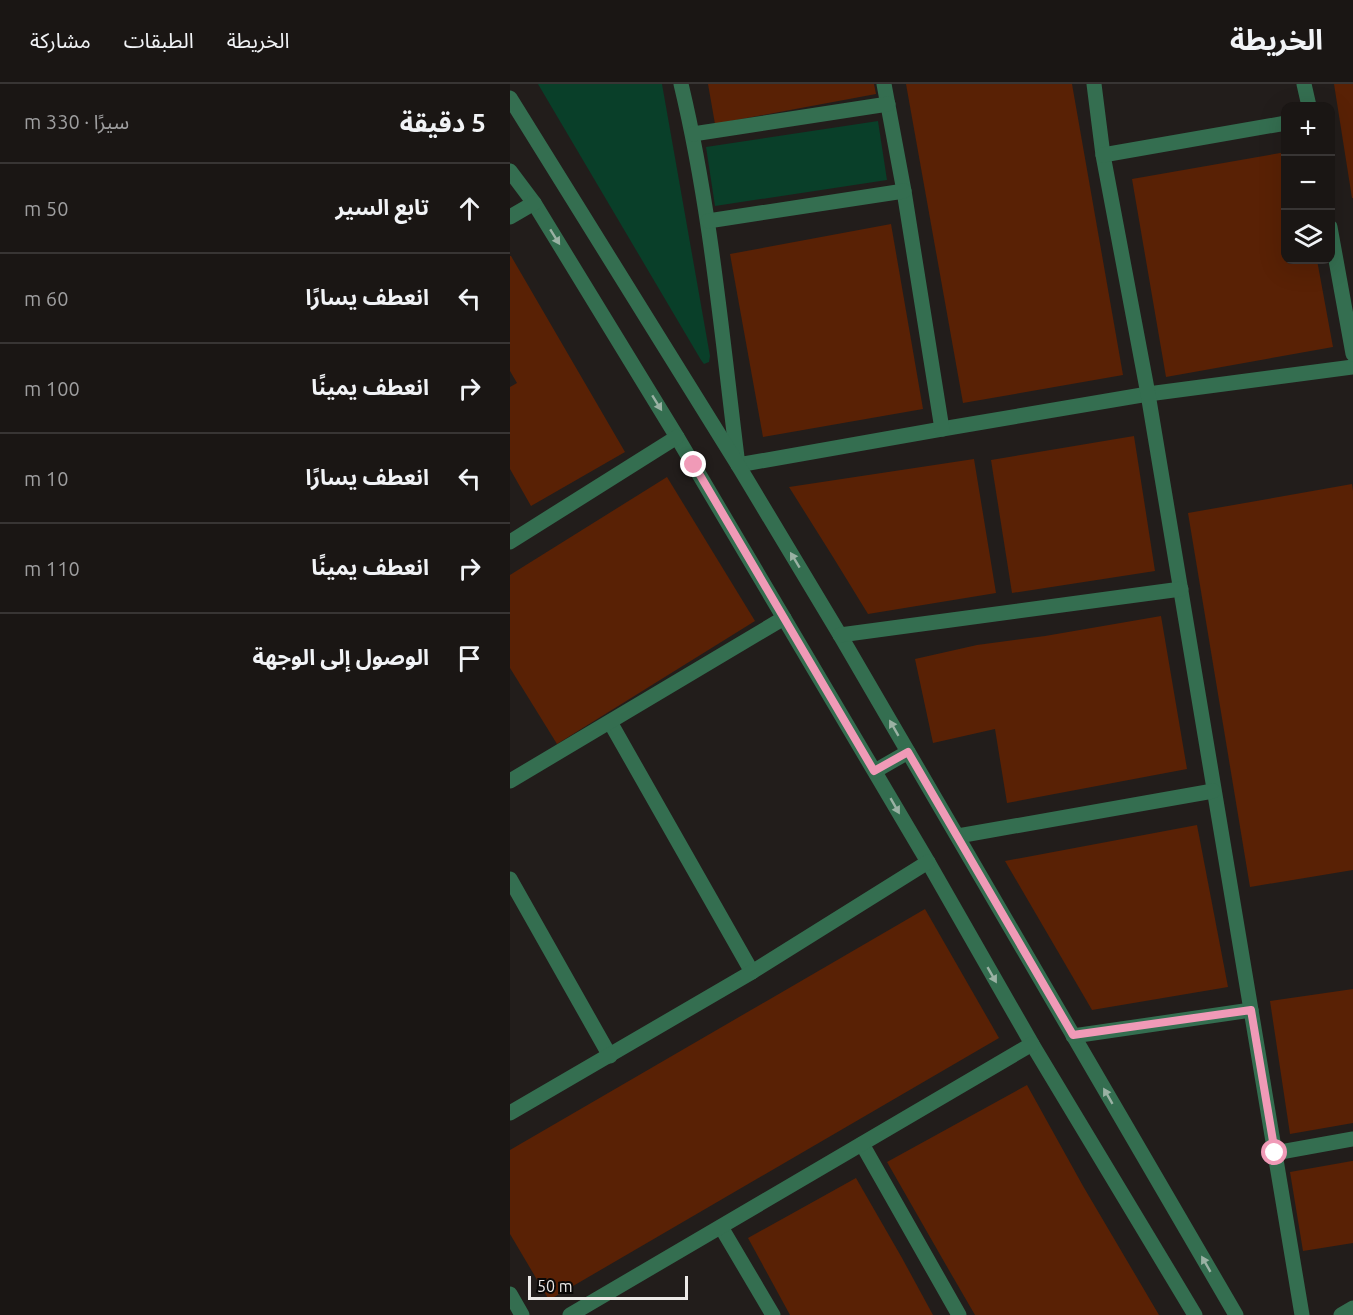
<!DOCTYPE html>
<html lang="ar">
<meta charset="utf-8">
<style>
body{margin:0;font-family:Ubuntu,"Noto Sans Arabic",sans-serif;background:#272322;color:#f1f3f6;direction:rtl}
.controls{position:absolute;right:18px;top:18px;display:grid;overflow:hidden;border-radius:12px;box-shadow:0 6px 24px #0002}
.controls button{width:54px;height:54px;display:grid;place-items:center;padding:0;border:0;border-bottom:2px solid #383534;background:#1a1614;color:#f1f3f6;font:30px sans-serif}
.scale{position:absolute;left:18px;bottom:15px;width:160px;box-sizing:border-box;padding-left:6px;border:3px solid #edeae8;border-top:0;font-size:16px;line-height:21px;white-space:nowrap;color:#edeae8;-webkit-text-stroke:4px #0a0807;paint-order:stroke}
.stop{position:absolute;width:18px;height:18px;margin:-14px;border:4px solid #f09ab7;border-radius:50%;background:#fff}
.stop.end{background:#f09ab7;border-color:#fff;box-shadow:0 2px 6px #0008}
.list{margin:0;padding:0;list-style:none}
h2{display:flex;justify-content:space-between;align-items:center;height:78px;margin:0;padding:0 24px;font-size:26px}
h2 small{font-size:20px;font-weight:400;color:#9f9fa0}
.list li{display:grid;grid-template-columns:39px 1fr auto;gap:18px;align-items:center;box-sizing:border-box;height:90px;padding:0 24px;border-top:2px solid #383534}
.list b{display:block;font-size:22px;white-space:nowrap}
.list em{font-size:20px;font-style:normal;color:#9f9fa0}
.icon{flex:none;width:33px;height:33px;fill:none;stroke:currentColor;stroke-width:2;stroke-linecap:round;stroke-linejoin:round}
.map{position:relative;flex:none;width:843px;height:1231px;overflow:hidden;direction:ltr}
header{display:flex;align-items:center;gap:36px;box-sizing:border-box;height:84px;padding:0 30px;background:#1a1614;border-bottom:2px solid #383534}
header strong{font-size:28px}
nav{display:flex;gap:33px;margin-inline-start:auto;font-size:21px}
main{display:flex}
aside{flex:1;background:#1a1614}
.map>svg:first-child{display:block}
.green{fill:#093f29}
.building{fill:#592105}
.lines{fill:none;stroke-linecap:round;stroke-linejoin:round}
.street{stroke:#346e50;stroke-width:15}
.oneway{fill:#9ab2a4}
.route{stroke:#f09ab7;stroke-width:8}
</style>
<header>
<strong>الخريطة</strong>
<nav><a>الخريطة</a><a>الطبقات</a><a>مشاركة</a></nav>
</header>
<main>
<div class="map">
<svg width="843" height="1231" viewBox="0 0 843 1231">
<rect width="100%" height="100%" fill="#221d1b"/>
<g class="green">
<polygon points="28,0 152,0 200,272 199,278 194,280 191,276"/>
<polygon points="368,37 377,96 205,122 196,63"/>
</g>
<g class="building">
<polygon points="198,0 364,0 366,10 205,40"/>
<polygon points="396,0 562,0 613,291 453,319"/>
<polygon points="824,0 843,0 843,114 842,114"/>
<polygon points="776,68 776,176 807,176 823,263 656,293 622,95"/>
<polygon points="381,140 413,325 253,353 220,170"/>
<polygon points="0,172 1,172 115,368 21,422 0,385 0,303 7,299 0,287"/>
<polygon points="624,352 645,487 502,509 481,376"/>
<polygon points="464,375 486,509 358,530 323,473 279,403"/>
<polygon points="157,393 245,537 47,660 0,584 0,491"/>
<polygon points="842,400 843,407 843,786 740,803 678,429"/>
<polygon points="651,532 677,685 497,719 485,645 423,659 405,575 467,561 535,552"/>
<polygon points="687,741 718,903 582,926 495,777"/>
<polygon points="415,825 489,954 39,1216 0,1150 0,1066"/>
<polygon points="843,905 843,1039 780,1050 760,917"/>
<polygon points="517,1001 573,1102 649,1231 465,1231 436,1181 377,1078"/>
<polygon points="842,1077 843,1077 843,1159 793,1167 780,1088"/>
<polygon points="346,1094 392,1174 423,1231 280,1231 238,1154"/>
</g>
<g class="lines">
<g class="street">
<path d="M171 0C201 125 212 254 228 381L432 345 638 310 843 283"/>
<polyline points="374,0 394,107 432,345"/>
<polyline points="584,0 593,71 638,310 792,1231"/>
<polyline points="794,0 799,22"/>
<polyline points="0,14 228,381 330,551 726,1231"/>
<polyline points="183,50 378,20"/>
<polyline points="593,71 776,39"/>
<polyline points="0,87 24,119 167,353 418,778 522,960 685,1231"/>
<polyline points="0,133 24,119"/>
<polyline points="198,137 394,107"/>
<polyline points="820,143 843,270"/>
<polyline points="0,458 167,353"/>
<polyline points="330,551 671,505"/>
<polyline points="100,638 242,888"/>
<polyline points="365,687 398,668"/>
<polyline points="0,697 274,534"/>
<polyline points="448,752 703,707"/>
<polyline points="0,795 100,972"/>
<polyline points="563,952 741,926"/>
<polyline points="0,1029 242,888 418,778"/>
<polyline points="352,1060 449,1231"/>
<polyline points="765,1069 843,1055"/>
<polyline points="211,1143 263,1231"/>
<polyline points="0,1210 12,1231"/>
<polyline points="60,1231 522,960"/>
<polyline points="831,1231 843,1224"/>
</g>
</g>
<defs><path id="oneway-solid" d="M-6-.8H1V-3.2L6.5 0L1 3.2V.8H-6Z" transform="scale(1.5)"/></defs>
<g class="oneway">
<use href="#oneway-solid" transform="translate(45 153) rotate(58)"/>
<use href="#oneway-solid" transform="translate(147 319) rotate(58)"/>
<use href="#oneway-solid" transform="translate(285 476) rotate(-121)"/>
<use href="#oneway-solid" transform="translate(384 644) rotate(-120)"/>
<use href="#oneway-solid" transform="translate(385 722) rotate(60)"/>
<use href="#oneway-solid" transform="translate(482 891) rotate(60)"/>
<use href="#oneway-solid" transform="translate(598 1012) rotate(-120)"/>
<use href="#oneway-solid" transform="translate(696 1180) rotate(-120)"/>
</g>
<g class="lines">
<polyline class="route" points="184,381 364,687 398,668 563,951 741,926 765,1069"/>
</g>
</svg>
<div class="controls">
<button>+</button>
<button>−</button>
<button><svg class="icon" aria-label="layers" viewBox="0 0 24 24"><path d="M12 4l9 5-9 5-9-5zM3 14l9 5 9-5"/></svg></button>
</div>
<div class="scale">50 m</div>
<div class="stop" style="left:765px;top:1069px"></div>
<div class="stop end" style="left:184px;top:381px"></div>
</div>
<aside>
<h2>5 دقيقة<small>سيرًا · 330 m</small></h2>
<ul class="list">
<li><svg class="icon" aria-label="ahead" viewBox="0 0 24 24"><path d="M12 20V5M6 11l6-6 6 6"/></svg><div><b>تابع السير</b></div><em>50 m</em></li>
<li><svg class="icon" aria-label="left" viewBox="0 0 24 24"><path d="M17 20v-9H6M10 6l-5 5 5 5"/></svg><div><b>انعطف يسارًا</b></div><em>60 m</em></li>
<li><svg class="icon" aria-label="right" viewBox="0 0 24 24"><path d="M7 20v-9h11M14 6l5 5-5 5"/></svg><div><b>انعطف يمينًا</b></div><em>100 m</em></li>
<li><svg class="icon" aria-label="left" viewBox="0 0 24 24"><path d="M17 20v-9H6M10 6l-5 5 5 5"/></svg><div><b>انعطف يسارًا</b></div><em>10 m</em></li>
<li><svg class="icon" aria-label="right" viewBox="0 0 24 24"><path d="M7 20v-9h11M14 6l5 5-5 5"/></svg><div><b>انعطف يمينًا</b></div><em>110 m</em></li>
<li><svg class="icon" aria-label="arrive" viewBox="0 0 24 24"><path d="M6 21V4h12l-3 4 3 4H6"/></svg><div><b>الوصول إلى الوجهة</b></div></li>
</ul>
</aside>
</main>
